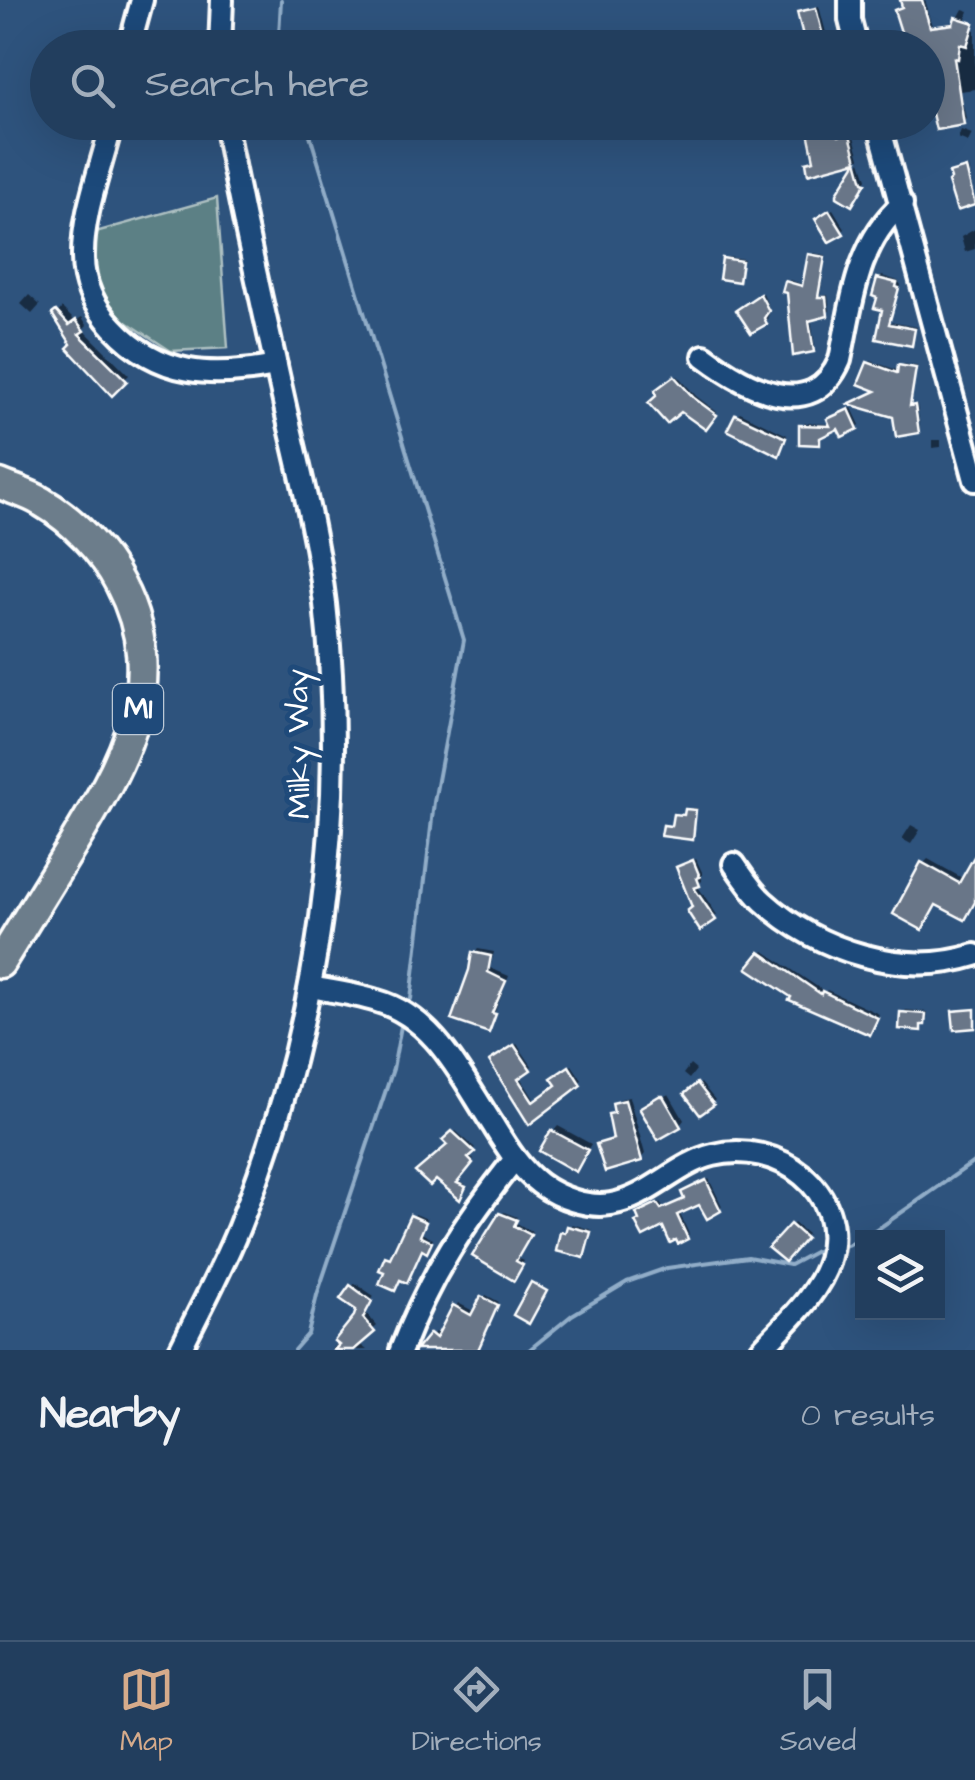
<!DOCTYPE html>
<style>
body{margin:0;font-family:"Architects Daughter",sans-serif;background:#2e4967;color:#f1f3f6}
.controls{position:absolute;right:30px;bottom:30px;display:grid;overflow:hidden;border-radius:0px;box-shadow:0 10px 40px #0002}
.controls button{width:90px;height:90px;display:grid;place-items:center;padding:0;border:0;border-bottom:2px solid #3f5773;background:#223e5e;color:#f1f3f6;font:50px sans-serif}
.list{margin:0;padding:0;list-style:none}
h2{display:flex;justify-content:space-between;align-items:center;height:130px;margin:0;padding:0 40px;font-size:42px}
h2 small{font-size:32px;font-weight:400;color:#a2aebc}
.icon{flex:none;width:55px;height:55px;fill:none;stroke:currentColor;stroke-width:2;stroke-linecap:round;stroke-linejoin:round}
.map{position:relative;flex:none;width:975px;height:1350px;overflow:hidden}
.search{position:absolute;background:#223e5e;box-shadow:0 10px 40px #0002;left:30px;right:30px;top:30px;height:110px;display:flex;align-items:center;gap:25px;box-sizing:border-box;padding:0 35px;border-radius:55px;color:#a2aebc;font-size:38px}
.sheet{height:290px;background:#223e5e}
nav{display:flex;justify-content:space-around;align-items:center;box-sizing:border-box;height:140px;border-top:2px solid #3f5773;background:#223e5e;font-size:28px;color:#a2aebc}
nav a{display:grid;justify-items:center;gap:5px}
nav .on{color:#d6ab8b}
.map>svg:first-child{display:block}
.garden{fill:#5c8085;stroke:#aec0c2;stroke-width:2.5}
.shadow{fill:#0007}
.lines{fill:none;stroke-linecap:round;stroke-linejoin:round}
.stream{stroke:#91adc8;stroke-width:4}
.building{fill:#697688;stroke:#fff;stroke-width:2.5}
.minor-casing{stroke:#fff;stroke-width:28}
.highway-casing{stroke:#fff;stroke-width:35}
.minor{stroke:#1f4a7a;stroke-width:20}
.highway{stroke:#6c7d8b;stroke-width:28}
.labels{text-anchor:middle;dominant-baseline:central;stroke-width:10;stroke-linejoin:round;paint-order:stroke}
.shield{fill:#1f4a7a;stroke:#bcc9d7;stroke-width:2.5}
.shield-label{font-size:30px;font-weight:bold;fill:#fff}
.street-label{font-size:32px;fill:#fff;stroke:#1f4a7a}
</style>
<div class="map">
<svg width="975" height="1350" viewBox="0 0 975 1350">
<rect width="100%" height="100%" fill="#2e537d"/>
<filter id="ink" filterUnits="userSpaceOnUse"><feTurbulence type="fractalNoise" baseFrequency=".01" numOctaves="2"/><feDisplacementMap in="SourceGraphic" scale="20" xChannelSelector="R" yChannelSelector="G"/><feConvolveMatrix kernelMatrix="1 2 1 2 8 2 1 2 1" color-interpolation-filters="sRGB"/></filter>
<g filter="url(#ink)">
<polygon class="garden" points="217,198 228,348 171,351 107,309 92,266 92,233"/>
<g class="shadow">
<polygon points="920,0 925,0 933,26 956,22 963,9 969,11 965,22 972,22 970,28 975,30 975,89 960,91 966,119 963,122 931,94 928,95 928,48 896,10"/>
<polygon points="819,6 828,41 842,37 845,48 808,48 800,13"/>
<polygon points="808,122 846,122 849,134 853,133 860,158 810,171 808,163 816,158"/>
<polygon points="961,130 972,134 968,142 958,138"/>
<polygon points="861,161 867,179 855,200 840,194"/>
<polygon points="968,167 975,202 958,208 952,174"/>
<polygon points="833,209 845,229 842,232 821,216"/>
<polygon points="975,229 975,249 965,252 961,237"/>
<polygon points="813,253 826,255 820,296 828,295 830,311 811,318 815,347 813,350 787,282 790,280 805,285"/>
<polygon points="727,257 744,259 738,279 724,260"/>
<polygon points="882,276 898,281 901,285 890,322 917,327 911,343 879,337 885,308 880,296 879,279"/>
<polygon points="763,293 770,311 766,322 742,308"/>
<polygon points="29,295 40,305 32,314 21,304"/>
<polygon points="62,308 75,321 82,317 87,325 83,329 129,375 112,392 56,315"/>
<polygon points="871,361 900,371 903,364 917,366 911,405 917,404 920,429 918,431 896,415 880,390 869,363"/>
<polygon points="678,376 696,396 717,412 706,427 659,396 661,388"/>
<polygon points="852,408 860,425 857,427 840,426 822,434 819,443 802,426 805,423 832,424 833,416"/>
<polygon points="740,412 787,435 781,450 737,415"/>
<polygon points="932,440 941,440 941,447 932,448"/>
<polygon points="689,808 697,808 692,838 665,826 674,825 676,815 686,814"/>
<polygon points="911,825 920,830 911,844 902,839"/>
<polygon points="696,859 702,872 702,881 697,885 717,915 701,927 679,867"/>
<polygon points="928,859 964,879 975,860 975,902 964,917 937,903 922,927 923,864"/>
<polygon points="478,949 494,952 490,968 509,976 488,1030 471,971 474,953"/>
<polygon points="764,951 825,992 827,990 879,1014 872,1029 794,997 750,967"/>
<polygon points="906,1010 928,1012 927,1019 920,1028 903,1013"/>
<polygon points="517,1044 532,1066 519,1075 536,1102 559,1085 557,1076 572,1065 582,1080 530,1122 495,1059"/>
<polygon points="690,1065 696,1070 689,1079 683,1074"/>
<polygon points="701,1083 715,1100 701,1112 687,1094"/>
<polygon points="669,1094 684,1120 680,1125 647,1104"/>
<polygon points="629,1097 645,1154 640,1159 599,1145 615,1137 611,1115 620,1099"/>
<polygon points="558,1126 591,1144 576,1168 553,1132"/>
<polygon points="456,1131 475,1148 468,1155 474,1159 456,1180 466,1185 462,1195 436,1177 450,1145 446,1140"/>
<polygon points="709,1179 722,1206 719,1209 700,1202 679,1212 689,1234 687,1237 664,1224 641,1219 642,1211 660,1202 664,1208 686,1198 686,1190"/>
<polygon points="504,1212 517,1217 515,1222 532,1232 518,1258 524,1261 516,1275 501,1215"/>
<polygon points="415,1214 427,1219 421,1233 433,1239 429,1247 422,1248 409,1277 387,1258 394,1256"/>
<polygon points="794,1223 807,1234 785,1259 771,1247"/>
<polygon points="572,1224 592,1230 583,1255 563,1234"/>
<polygon points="355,1283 374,1296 366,1313 377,1326 358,1343 367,1350 331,1350 357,1318 359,1309 352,1287"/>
<polygon points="486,1295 499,1302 480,1346 464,1350 425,1350 421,1347 435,1332 440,1335 458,1303 475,1312"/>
</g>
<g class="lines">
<g class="stream">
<polyline points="281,0 279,35 283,48"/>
<polyline points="306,122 464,640 434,802 411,999"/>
<polyline points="865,1238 975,1161"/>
<polyline points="842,1247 862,1239"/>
<polyline points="294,1350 308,1334 317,1295 393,1069 401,1026"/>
<polyline points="529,1350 572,1315 627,1282 667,1268 748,1257 790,1265 820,1249"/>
</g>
</g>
<g class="building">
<polygon points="900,0 922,0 930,27 953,24 955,17 974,23 967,46 960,44 958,59 954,58 964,125 936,130 928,97 928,48 906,48 894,10 902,7"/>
<polygon points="816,8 826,48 806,48 797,12"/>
<polygon points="806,122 839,122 839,136 850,135 863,182 866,183 852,206 837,197 837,193 857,161 808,174 806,162 814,160"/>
<polygon points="966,168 975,205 957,211 948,182 951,179 949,173"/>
<polygon points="829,210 844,234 829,242 815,219"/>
<polygon points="808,254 825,257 818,297 826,297 828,316 809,321 814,352 793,356 787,293 782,292 785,281 802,286"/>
<polygon points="722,258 742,261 739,282 719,279"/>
<polygon points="877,278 897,283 896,287 899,288 889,324 915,329 912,346 876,339 882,310 874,308 877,298 872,296"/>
<polygon points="760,294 769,311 764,318 767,324 751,333 736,310"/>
<polygon points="56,311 69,325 76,320 84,331 79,334 127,381 112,396 67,348 71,344 52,314"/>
<polygon points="867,362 897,373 898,365 916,368 910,406 915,405 919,433 896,437 893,417 848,404 876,391 858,384"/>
<polygon points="674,376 694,398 717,415 706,430 681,412 667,424 648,403 656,396 655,390"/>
<polygon points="849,409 858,429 842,437 838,429 820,438 820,445 799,444 799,425 830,426 827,419"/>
<polygon points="735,414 786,438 779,456 727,430"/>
<polygon points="685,809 696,810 693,840 661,836 663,825 671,826 673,814 684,815"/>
<polygon points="975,855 975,902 965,920 936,905 922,930 893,914 921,862 959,883"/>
<polygon points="693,860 700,877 697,878 700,886 694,888 716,920 700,931 687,911 692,907 676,867"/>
<polygon points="472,952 491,956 488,972 506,981 492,1013 496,1014 489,1033 451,1020 469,970"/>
<polygon points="760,952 821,994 822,991 878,1018 870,1035 789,1000 791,997 747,968"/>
<polygon points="975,1009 975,1028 954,1030 952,1011"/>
<polygon points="900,1012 926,1014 925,1025 921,1025 921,1031 899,1029"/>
<polygon points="514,1045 531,1070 518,1079 533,1102 556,1085 551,1078 569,1066 581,1085 529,1125 489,1061"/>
<polygon points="697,1083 714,1105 700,1115 684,1094"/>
<polygon points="659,1096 663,1096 681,1127 658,1140 639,1108"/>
<polygon points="625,1100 642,1161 605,1172 596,1144 613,1139 608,1114 614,1113 612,1103"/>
<polygon points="551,1130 588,1150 576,1172 539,1151"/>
<polygon points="452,1131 475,1152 468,1158 473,1163 457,1183 466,1187 460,1200 436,1180 430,1186 415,1172 447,1145 442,1140"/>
<polygon points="706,1180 721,1211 707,1219 699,1205 677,1215 688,1239 678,1244 676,1240 670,1243 663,1227 643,1237 635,1222 639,1220 636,1213 657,1203 661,1209 684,1199 681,1192"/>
<polygon points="499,1213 517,1220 514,1226 531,1235 516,1261 523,1265 514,1281 472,1256"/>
<polygon points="410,1215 426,1222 420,1236 432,1242 427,1253 422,1250 407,1283 400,1280 395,1291 379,1284 384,1272 379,1270 385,1256 390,1258"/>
<polygon points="790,1224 806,1238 785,1262 768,1248"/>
<polygon points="567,1226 591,1232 584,1258 556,1251 560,1232 565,1233"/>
<polygon points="531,1282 547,1291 529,1324 513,1315"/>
<polygon points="350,1285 372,1301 363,1318 375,1332 354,1350 334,1350 339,1345 334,1341 354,1316 356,1310 340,1299"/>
<polygon points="481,1296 498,1305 478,1350 416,1350 430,1333 436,1338 453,1305 471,1315"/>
</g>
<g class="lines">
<defs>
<g id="minor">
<polyline points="850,0 850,20 857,48"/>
<polyline points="129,48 142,0"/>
<polyline points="220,48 222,0"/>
<path d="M112 122C102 166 82 213 83 258 83 285 95 308 113 327 159 377 213 378 276 366"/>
<polyline points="878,122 975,480"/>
<path d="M704 356C745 387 812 425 840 360 852 303 856 244 902 204"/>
<path d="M734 864C743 877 752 891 763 901 818 951 903 978 975 955"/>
<path d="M310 987C332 991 355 994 377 1001 435 1017 462 1078 493 1125 506 1146 519 1168 540 1184 559 1198 588 1208 611 1204 649 1198 676 1164 713 1155 777 1139 849 1190 829 1260 819 1294 785 1324 761 1350"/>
<path d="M180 1350C200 1309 222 1269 239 1227 318 1031 349 814 325 604 317 539 301 475 286 411 265 315 242 219 225 122"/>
<path d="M401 1350C430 1275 465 1221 515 1159"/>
</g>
<path id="highway" d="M0 484C14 490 30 494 42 502 73 520 104 552 120 584 171 681 123 762 72 846 48 885 24 924 0 963"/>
</defs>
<use href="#minor" class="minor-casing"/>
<use href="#highway" class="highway-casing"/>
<use href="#minor" class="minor"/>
<use href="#highway" class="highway"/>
</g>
</g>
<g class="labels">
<rect class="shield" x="113" y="684" width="50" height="50" rx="8"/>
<g class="shield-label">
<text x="138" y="709">M1</text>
</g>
<g class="street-label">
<text transform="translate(299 744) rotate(-91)">Milky Way</text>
</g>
</g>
</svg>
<div class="controls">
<button><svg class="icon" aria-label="layers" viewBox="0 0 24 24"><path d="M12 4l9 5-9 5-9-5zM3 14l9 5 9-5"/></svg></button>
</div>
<div class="search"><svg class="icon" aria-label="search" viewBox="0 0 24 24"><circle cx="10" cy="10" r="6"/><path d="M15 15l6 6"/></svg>Search here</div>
</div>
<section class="sheet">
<h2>Nearby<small>0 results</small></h2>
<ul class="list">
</ul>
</section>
<nav>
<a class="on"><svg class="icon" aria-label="map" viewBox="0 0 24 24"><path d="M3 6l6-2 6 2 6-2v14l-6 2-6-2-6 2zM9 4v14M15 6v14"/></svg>Map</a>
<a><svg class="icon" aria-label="directions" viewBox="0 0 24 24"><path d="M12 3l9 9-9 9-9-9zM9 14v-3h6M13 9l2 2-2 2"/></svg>Directions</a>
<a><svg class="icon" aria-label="saved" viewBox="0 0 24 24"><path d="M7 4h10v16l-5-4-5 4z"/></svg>Saved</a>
</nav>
